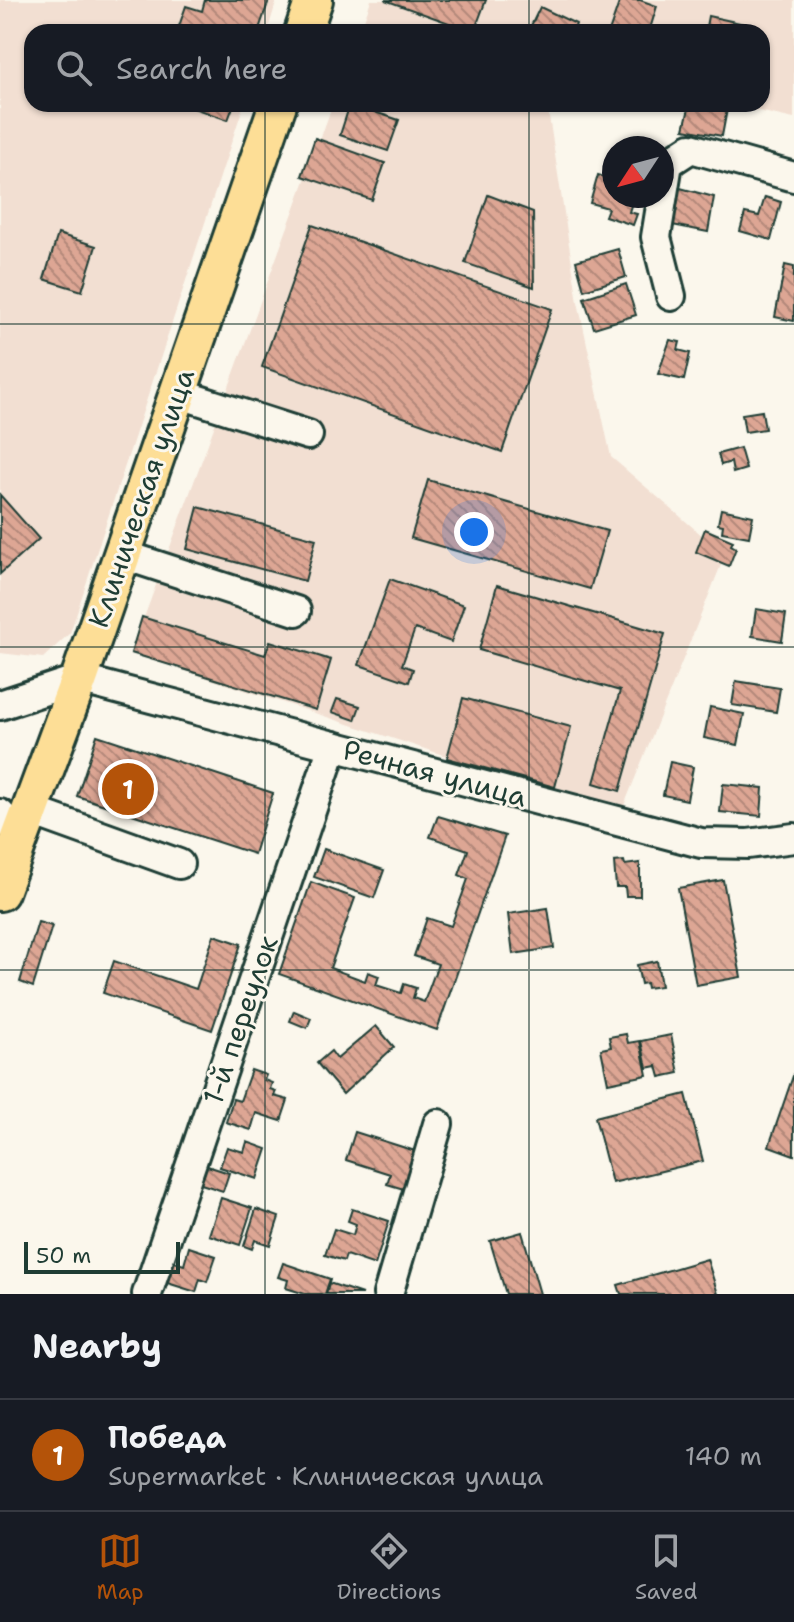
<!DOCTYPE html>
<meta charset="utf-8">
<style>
body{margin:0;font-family:"Shantell Sans",sans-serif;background:#242831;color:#f1f3f6}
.compass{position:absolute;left:602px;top:136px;width:72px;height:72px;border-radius:50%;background:#171b24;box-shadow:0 2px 6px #0004;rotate:234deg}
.scale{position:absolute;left:24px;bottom:20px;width:156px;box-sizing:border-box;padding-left:8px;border:4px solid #1f3d34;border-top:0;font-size:22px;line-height:28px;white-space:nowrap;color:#1f3d34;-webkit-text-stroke:6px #fbf7ec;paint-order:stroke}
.you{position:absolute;left:474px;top:532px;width:28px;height:28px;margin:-20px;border:6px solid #fff;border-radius:50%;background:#1a73e8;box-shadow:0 0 0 12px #1a73e833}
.badge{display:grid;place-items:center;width:52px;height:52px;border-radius:50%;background:#b45309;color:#fff;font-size:26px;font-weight:700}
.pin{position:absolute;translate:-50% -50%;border:4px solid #fff;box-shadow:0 2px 8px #0006}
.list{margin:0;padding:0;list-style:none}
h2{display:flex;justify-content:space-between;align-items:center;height:104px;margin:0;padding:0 32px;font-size:34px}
h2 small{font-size:26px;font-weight:400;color:#9ea1a6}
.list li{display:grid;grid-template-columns:52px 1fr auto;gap:24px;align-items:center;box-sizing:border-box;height:112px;padding:0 32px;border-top:2px solid #363941}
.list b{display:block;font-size:30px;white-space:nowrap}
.list p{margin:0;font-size:26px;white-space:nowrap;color:#9ea1a6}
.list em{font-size:26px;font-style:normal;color:#9ea1a6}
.icon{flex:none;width:44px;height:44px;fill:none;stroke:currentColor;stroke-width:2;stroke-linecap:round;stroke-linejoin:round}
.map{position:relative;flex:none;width:794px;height:1294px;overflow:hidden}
.search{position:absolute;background:#171b24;box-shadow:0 2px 6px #0004;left:24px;right:24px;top:24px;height:88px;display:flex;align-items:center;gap:20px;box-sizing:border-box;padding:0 28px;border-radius:24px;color:#9ea1a6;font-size:30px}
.sheet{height:216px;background:#171b24}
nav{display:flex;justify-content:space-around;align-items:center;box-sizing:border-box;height:112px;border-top:2px solid #363941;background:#171b24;font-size:22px;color:#9ea1a6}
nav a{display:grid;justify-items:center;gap:4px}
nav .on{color:#b45309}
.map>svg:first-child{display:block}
.built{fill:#f2dfd2}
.building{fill:url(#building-back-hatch);stroke:#1f3d34;stroke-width:2}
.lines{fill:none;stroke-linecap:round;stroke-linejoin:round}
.minor-casing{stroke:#1f3d34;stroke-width:34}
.major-casing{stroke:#1f3d34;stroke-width:42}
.minor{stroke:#fbf7ec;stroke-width:28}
.major{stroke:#fdde96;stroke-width:36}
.grid{fill:none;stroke:#1f3d34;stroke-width:2;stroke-opacity:0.55}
.labels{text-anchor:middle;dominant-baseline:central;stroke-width:6;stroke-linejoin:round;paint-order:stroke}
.street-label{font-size:28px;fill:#1f3d34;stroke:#fbf7ec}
</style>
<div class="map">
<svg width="794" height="1294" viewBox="0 0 794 1294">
<defs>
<pattern id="building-back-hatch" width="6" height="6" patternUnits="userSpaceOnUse" patternTransform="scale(2)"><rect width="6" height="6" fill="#dda694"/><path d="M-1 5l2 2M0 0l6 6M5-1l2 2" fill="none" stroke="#b3887a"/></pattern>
</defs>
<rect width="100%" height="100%" fill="#fbf7ec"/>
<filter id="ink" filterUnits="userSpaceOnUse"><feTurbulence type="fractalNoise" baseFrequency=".0125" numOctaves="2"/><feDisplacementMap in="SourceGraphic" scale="16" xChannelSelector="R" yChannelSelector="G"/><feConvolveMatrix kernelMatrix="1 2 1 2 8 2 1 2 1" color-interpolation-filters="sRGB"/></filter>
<g filter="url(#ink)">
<g class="built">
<polygon points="0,0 277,0 267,32 32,32 32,104 244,104 70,633 43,658 0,653"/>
<polygon points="371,0 794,0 794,119 727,104 762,104 762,32 360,32"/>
<polygon points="333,104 547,104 578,302 611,457 725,555 621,813 131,653"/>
</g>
<g class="building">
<polygon points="205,0 269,0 258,32 177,32 186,6 202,11"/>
<polygon points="385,0 486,0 474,32"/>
<polygon points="620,0 640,0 657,6 649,32 609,32"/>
<polygon points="540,7 576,24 573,32 528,32"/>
<polygon points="708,16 745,24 743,32 705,32"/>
<polygon points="182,104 234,104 228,120"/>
<polygon points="350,104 399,120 388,151 340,135"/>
<polygon points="690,104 728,104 722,136 684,129"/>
<polygon points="315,138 385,163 372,200 302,176"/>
<polygon points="598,175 614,180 614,196 634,196 629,212 637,214 633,225 605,216 608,208 590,203"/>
<polygon points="669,185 714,197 708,232 662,223"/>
<polygon points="488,195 533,212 534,287 465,263"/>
<polygon points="765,197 781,202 771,240 740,231 745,213 759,216"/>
<polygon points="312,225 552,309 502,452 262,367"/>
<polygon points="58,234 96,246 82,291 44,279"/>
<polygon points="618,249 626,277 584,290 576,261"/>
<polygon points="785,265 794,267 794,321 775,317"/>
<polygon points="626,284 636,315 594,328 584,298"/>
<polygon points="670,340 680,342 678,350 690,353 684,380 658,374"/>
<polygon points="762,411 765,429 745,432 742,414"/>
<polygon points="740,448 746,469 733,473 731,462 721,465 718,454"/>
<polygon points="428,480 607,531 590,589 411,538"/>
<polygon points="0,495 39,539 0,574"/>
<polygon points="198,507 316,539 305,581 187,549"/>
<polygon points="721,509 753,516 749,537 722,532 723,525 718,524"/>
<polygon points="705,529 733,541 731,545 736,548 729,566 696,552"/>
<polygon points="390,579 464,605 451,642 415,629 402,665 413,669 409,682 359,665"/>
<polygon points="497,585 665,634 620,791 594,783 620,691 479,650"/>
<polygon points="756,609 786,614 782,641 752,636"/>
<polygon points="142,617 265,655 270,641 331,660 316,710 131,653"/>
<polygon points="736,681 780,688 776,712 732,705"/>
<polygon points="463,698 571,727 555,787 447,758"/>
<polygon points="337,699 360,706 355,720 332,712"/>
<polygon points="710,707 744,714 738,745 704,738"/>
<polygon points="97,735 273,793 254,854 77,796"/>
<polygon points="670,762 693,767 687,800 663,795"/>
<polygon points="723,784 763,788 761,816 720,812"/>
<polygon points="438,816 505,836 437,1030 279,974 311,882 355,898 330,968 365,981 368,972 379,976 376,985 401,993 404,984 416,988 413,998 424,1002 438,964 414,956 427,918 451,926 468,879 459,875 468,850 430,837"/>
<polygon points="324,849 384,870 374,898 314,877"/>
<polygon points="624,861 625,865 640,863 640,896 626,896 625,887 616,887 614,862"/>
<polygon points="723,880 741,977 696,985 678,888"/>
<polygon points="548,908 554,948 513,954 508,914"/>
<polygon points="38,922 52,926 33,987 20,982"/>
<polygon points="214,935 241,944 212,1030 103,993 114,961 196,989"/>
<polygon points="657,961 661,986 647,988 646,983 641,984 637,965"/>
<polygon points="294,1011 311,1018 307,1028 290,1021"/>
<polygon points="376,1026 394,1047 343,1094 317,1063 331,1051 337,1059"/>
<polygon points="626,1034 628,1043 640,1041 647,1075 608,1083 601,1049 611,1047 609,1037"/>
<polygon points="671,1035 679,1073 660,1077 657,1066 647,1068 641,1041"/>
<polygon points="251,1070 266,1075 264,1080 272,1083 270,1089 276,1091 274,1096 288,1100 281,1121 256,1113 251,1130 226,1122 233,1099 240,1101"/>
<polygon points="794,1073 794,1155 769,1146"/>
<polygon points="686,1094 703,1161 612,1183 595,1117"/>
<polygon points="355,1132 415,1151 407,1175 412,1176 407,1190 387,1184 390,1174 346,1160"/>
<polygon points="247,1142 267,1149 257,1179 220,1167 227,1147 244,1152"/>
<polygon points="201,1164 229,1173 223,1191 195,1182"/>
<polygon points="221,1198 252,1208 240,1245 209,1235"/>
<polygon points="256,1209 279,1217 270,1245 255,1240 252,1249 244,1246"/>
<polygon points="352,1209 389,1221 375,1265 346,1255 344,1261 325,1255 334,1229 353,1235 356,1224 348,1221"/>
<polygon points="522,1232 540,1294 506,1294 490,1241"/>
<polygon points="189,1247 216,1256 207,1282 200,1279 196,1292 158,1280 165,1259 184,1265"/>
<polygon points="707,1259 718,1294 621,1294 618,1285"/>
<polygon points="283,1263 330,1279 325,1294 305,1294 286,1288 288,1280 278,1277"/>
<polygon points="329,1283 362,1294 326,1294"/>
</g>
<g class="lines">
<defs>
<g id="minor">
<polyline points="671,296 656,237 668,163 691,148 794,177"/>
<polyline points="177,393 308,435"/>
<polyline points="121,554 296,611"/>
<polyline points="0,705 79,679 701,843 748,844 794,838"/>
<polyline points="29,810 179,864"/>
<polyline points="0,814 20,835"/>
<polyline points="147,1294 333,746"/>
<polyline points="388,1294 438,1124"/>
</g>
<g id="major">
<polyline points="303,32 314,0"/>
<polyline points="0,892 79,679 278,104"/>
</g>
</defs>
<use href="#minor" class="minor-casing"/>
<use href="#major" class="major-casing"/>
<use href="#minor" class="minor"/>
<use href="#major" class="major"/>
</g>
</g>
<path class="grid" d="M265 0V32M529 0V32M265 104V1294M529 104V1294M0 324H794M0 647H794M0 970H794"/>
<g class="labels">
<g class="street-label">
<text transform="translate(141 498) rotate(-71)">Клиническая улица</text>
<text transform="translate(435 773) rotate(15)">Речная улица</text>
<text transform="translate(240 1020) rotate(-71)">1-й переулок</text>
</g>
</g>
</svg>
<svg class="compass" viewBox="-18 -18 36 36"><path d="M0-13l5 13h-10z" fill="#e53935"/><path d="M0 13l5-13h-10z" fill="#9ea1a6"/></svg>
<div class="scale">50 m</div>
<div class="you"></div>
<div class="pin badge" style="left:128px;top:789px">1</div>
<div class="search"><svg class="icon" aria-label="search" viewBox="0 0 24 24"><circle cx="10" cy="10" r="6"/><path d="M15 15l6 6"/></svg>Search here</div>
</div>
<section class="sheet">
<h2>Nearby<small></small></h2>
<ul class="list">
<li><span class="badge">1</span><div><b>Победа</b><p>Supermarket · Клиническая улица</p></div><em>140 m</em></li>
</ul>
</section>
<nav>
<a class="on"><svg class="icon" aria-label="map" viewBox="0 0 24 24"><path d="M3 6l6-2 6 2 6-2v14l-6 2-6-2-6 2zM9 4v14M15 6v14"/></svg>Map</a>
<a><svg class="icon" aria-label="directions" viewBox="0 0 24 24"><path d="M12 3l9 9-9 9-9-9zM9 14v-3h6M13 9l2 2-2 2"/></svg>Directions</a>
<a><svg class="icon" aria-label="saved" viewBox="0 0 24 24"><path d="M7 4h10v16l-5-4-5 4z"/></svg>Saved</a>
</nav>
